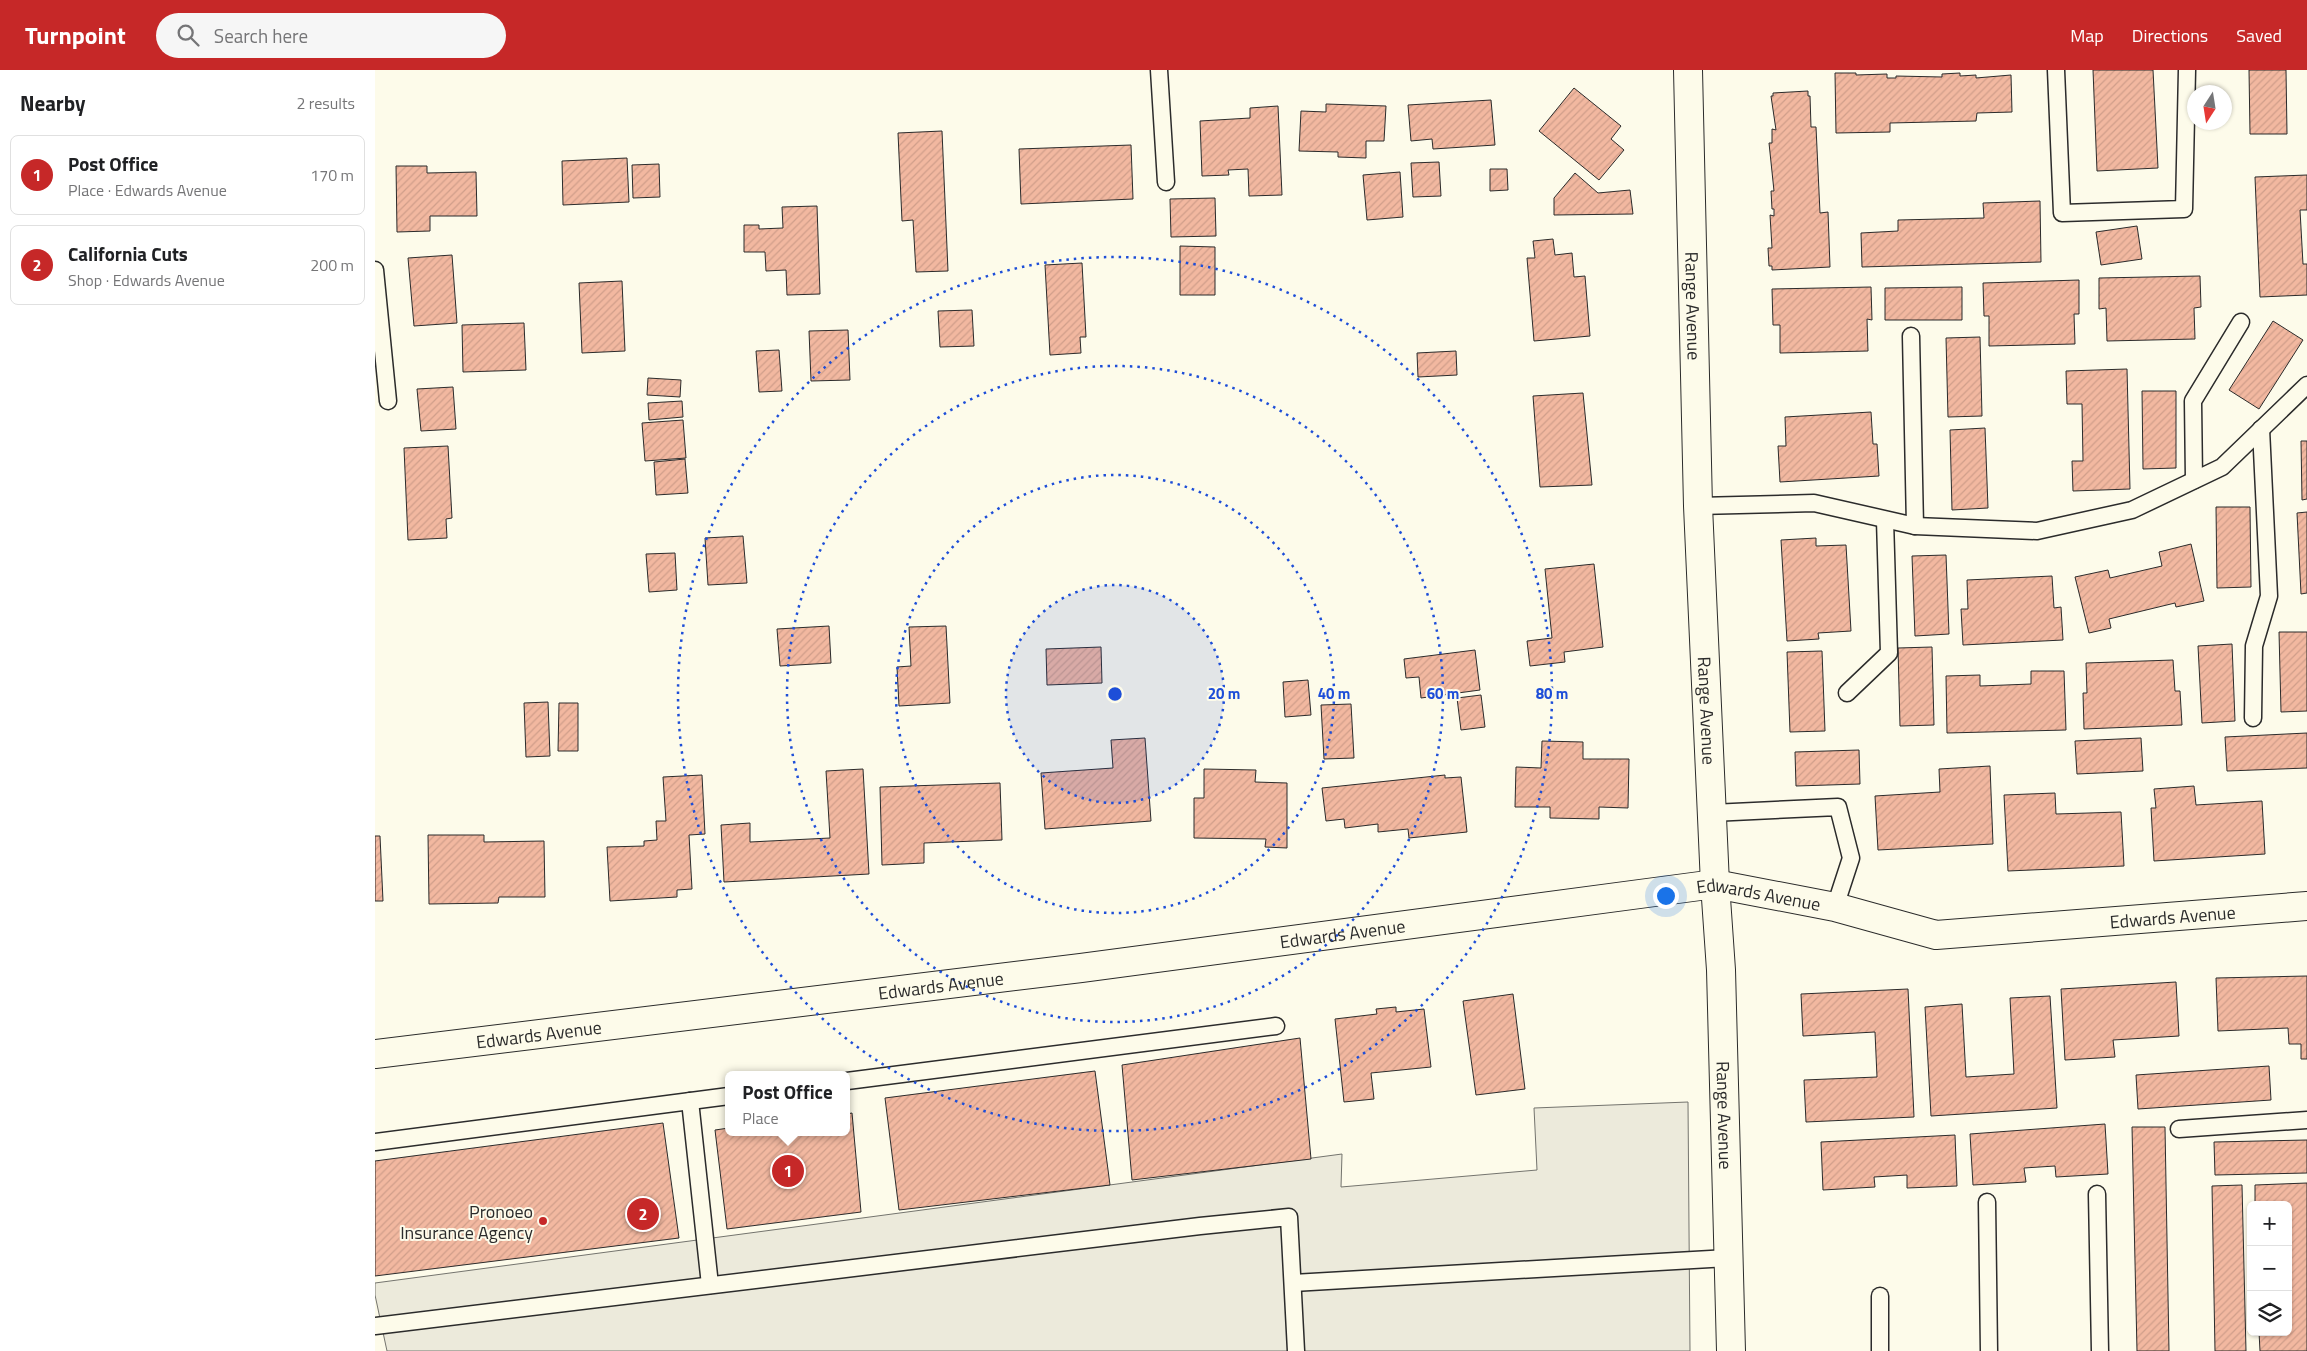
<!DOCTYPE html>
<meta charset="utf-8">
<style>
body{margin:0;font-family:"Titillium Web",sans-serif;background:#f6f6f6;color:#202124}
.controls{position:absolute;right:15px;bottom:15px;display:grid;overflow:hidden;border-radius:8px;box-shadow:0 1px 4px #0004}
.controls button{width:45px;height:45px;display:grid;place-items:center;padding:0;border:0;border-bottom:1px solid #e0e0e0;background:#fff;color:#202124;font:25px sans-serif}
.compass{position:absolute;left:1812px;top:15px;width:45px;height:45px;border-radius:50%;background:#fff;box-shadow:0 1px 4px #0004;rotate:192deg}
.you{position:absolute;left:1290px;top:825px;width:18px;height:18px;margin:-12px;border:4px solid #fff;border-radius:50%;background:#1a73e8;box-shadow:0 0 0 8px #1a73e833}
.badge{display:grid;place-items:center;width:32px;height:32px;border-radius:50%;background:#c62828;color:#fff;font-size:16px;font-weight:700}
.pin{position:absolute;translate:-50% -50%;border:2px solid #fff;box-shadow:0 1px 5px #0006}
.popup{position:absolute;left:350px;top:1001px;width:125px;height:65px;box-sizing:border-box;display:grid;place-content:center;border-radius:8px;background:#fff;filter:drop-shadow(0 1px 4px #0005);font-size:16px;white-space:nowrap;color:#757577}
.popup b{font-size:19px;color:#202124}
.popup::after{content:'';position:absolute;left:50%;top:100%;margin-left:-10px;border:10px solid transparent;border-top-color:#fff}
.list{margin:0;padding:0;list-style:none}
h2{display:flex;justify-content:space-between;align-items:center;height:65px;margin:0;padding:0 20px;font-size:21px}
h2 small{font-size:16px;font-weight:400;color:#757577}
.list li{display:grid;grid-template-columns:32px 1fr auto;gap:15px;align-items:center;box-sizing:border-box;height:80px;margin:0 10px 10px;padding:0 10px;border:1px solid #e0e0e0;border-radius:8px}
.list b{display:block;font-size:19px;white-space:nowrap}
.list p{margin:0;font-size:16px;white-space:nowrap;color:#757577}
.list em{font-size:16px;font-style:normal;color:#757577}
.icon{flex:none;width:28px;height:28px;fill:none;stroke:currentColor;stroke-width:2;stroke-linecap:round;stroke-linejoin:round}
.map{position:relative;flex:none;width:1932px;height:1281px;overflow:hidden}
header{display:flex;align-items:center;gap:30px;box-sizing:border-box;height:70px;padding:0 25px;background:#c62828;color:#fff}
header strong{font-size:24px}
nav{display:flex;gap:28px;margin-inline-start:auto;font-size:18px}
.search{width:350px;height:45px;background:#f6f6f6;display:flex;align-items:center;gap:12px;box-sizing:border-box;padding:0 18px;border-radius:28px;color:#757577;font-size:19px}
main{display:flex}
aside{flex:1;background:#fff}
.map>svg:first-child{display:block}
.parking{fill:#eceadb;stroke:#74746e}
.building{fill:url(#building-hatch);stroke:#2b2b2b}
.lines{fill:none;stroke-linecap:round;stroke-linejoin:round}
.lane-casing{stroke:#2b2b2b;stroke-width:19}
.street-casing{stroke:#2b2b2b;stroke-width:30}
.secondary-casing{stroke:#2b2b2b;stroke-width:30}
.lane{stroke:#fdfbea;stroke-width:16}
.street{stroke:#fdfbea;stroke-width:28}
.secondary{stroke:#fdfbea;stroke-width:28}
.ring{fill:none;stroke:#1d4ed8;stroke-width:2.5;stroke-dasharray:2.5 5}
.poi-dot{fill:#c62828;stroke:#fdfbea;stroke-width:2}
.labels{text-anchor:middle;dominant-baseline:central;stroke-width:4;stroke-linejoin:round;paint-order:stroke}
.street-label{font-size:18px;fill:#2b2b2b;stroke:#fdfbea}
.poi-label{font-size:18px;fill:#2b2b2b;stroke:#fdfbea;text-anchor:end}
.centre{fill:#1d4ed8;stroke:#fdfbea;stroke-width:2.5}
.ring-label{font-size:15px;text-anchor:middle;font-weight:bold;fill:#1d4ed8;stroke:#fdfbea;stroke-width:4;stroke-linejoin:round;paint-order:stroke}
</style>
<header>
<strong>Turnpoint</strong>
<div class="search"><svg class="icon" aria-label="search" viewBox="0 0 24 24"><circle cx="10" cy="10" r="6"/><path d="M15 15l6 6"/></svg>Search here</div>
<nav><a>Map</a><a>Directions</a><a>Saved</a></nav>
</header>
<main>
<aside>
<h2>Nearby<small>2 results</small></h2>
<ul class="list">
<li><span class="badge">1</span><div><b>Post Office</b><p>Place · Edwards Avenue</p></div><em>170 m</em></li>
<li><span class="badge">2</span><div><b>California Cuts</b><p>Shop · Edwards Avenue</p></div><em>200 m</em></li>
</ul>
</aside>
<div class="map">
<svg width="1932" height="1281" viewBox="0 0 1932 1281">
<defs>
<pattern id="building-hatch" width="6" height="6" patternUnits="userSpaceOnUse" patternTransform="scale(1.25)"><rect width="6" height="6" fill="#f2b8a0"/><path d="M-1 1l2-2M0 6l6-6M5 7l2-2" fill="none" stroke="#d09e8a"/></pattern>
</defs>
<rect width="100%" height="100%" fill="#fdfbea"/>
<polygon class="parking" points="1313,1032 1315,1281 12,1281 0,1225 0,1213 967,1084 966,1117 1162,1100 1159,1038"/>
<g class="building">
<polygon points="1718,0 1778,0 1783,98 1722,101"/>
<polygon points="1874,0 1911,0 1912,64 1875,64"/>
<polygon points="1460,3 1481,3 1481,5 1512,4 1512,8 1521,8 1521,6 1567,7 1567,4 1585,3 1585,6 1601,5 1601,8 1636,5 1637,42 1602,43 1601,51 1515,53 1515,62 1461,63"/>
<polygon points="1199,18 1246,56 1236,69 1249,80 1224,110 1164,61"/>
<polygon points="1433,21 1433,26 1435,26 1436,57 1441,57 1445,143 1453,142 1455,197 1397,200 1397,196 1394,196 1393,178 1397,178 1395,145 1399,146 1399,139 1397,139 1396,121 1399,121 1394,73 1397,73 1397,59 1401,60 1396,26 1398,26 1398,23"/>
<polygon points="1116,30 1120,75 1058,79 1057,69 1036,71 1033,35"/>
<polygon points="951,34 1011,36 1009,71 991,71 991,88 963,87 963,82 924,81 926,41 951,42"/>
<polygon points="903,36 907,125 874,126 873,99 853,100 854,105 827,106 825,51 875,48 875,38"/>
<polygon points="567,61 573,201 541,202 538,150 527,151 523,63"/>
<polygon points="756,75 758,129 646,134 644,79"/>
<polygon points="252,88 254,132 188,135 187,91"/>
<polygon points="1064,92 1066,126 1038,127 1036,93"/>
<polygon points="284,94 285,127 258,128 257,95"/>
<polygon points="21,96 52,96 52,103 101,102 102,146 55,146 55,161 22,162"/>
<polygon points="1115,99 1132,99 1133,120 1115,121"/>
<polygon points="1025,102 1028,147 992,150 988,105"/>
<polygon points="1200,103 1223,123 1255,120 1258,144 1179,145 1179,128"/>
<polygon points="1932,105 1932,140 1925,140 1928,194 1932,194 1932,225 1885,227 1880,107"/>
<polygon points="840,128 841,166 796,167 795,129"/>
<polygon points="1665,131 1666,192 1487,197 1486,163 1523,161 1523,150 1609,148 1608,133"/>
<polygon points="442,136 445,224 412,225 411,200 391,201 390,182 369,182 369,155 384,155 384,159 408,158 407,137"/>
<polygon points="1762,156 1767,189 1726,195 1721,162"/>
<polygon points="1178,169 1180,185 1197,183 1199,207 1210,206 1215,266 1159,271 1152,188 1160,188 1158,171"/>
<polygon points="805,176 840,177 840,225 805,225"/>
<polygon points="77,185 82,253 39,256 33,188"/>
<polygon points="707,193 711,267 705,267 706,283 675,285 670,195"/>
<polygon points="1825,206 1826,237 1819,238 1820,269 1732,271 1731,238 1724,239 1724,208"/>
<polygon points="1704,210 1704,244 1699,244 1700,274 1614,276 1614,246 1609,246 1608,213"/>
<polygon points="247,211 250,281 207,283 204,213"/>
<polygon points="1496,217 1497,250 1492,249 1493,281 1405,283 1405,255 1398,255 1397,219"/>
<polygon points="1587,217 1587,250 1510,250 1510,218"/>
<polygon points="597,240 599,276 565,277 563,241"/>
<polygon points="1898,251 1928,270 1884,339 1854,320"/>
<polygon points="149,253 151,300 88,302 87,255"/>
<polygon points="473,260 475,310 436,311 434,261"/>
<polygon points="1605,267 1607,346 1573,347 1571,268"/>
<polygon points="404,280 407,321 384,322 381,281"/>
<polygon points="1081,281 1082,305 1043,307 1042,283"/>
<polygon points="1752,299 1755,419 1698,421 1697,391 1708,391 1707,334 1692,334 1691,301"/>
<polygon points="273,308 306,310 305,327 272,325"/>
<polygon points="78,317 81,359 46,361 42,319"/>
<polygon points="1767,321 1801,321 1801,398 1768,399"/>
<polygon points="1208,323 1217,415 1165,417 1158,326"/>
<polygon points="307,331 308,347 274,350 273,333"/>
<polygon points="1496,342 1498,374 1502,374 1504,406 1405,412 1403,376 1411,376 1410,347"/>
<polygon points="308,350 311,388 270,391 267,353"/>
<polygon points="1610,358 1613,438 1577,440 1575,360"/>
<polygon points="1926,371 1932,371 1932,429 1927,430"/>
<polygon points="73,376 77,448 71,449 72,468 33,470 29,378"/>
<polygon points="310,389 313,423 281,425 279,392"/>
<polygon points="1841,437 1875,437 1876,517 1842,518"/>
<polygon points="1932,442 1932,523 1926,524 1922,443"/>
<polygon points="368,466 372,513 333,515 330,468"/>
<polygon points="1441,468 1441,476 1471,475 1476,561 1443,563 1444,569 1412,571 1406,470"/>
<polygon points="1816,474 1829,531 1801,537 1800,533 1734,549 1736,558 1714,563 1700,507 1733,500 1735,508 1787,496 1784,482"/>
<polygon points="300,483 302,520 274,522 271,484"/>
<polygon points="1571,485 1574,564 1540,566 1537,486"/>
<polygon points="1219,494 1228,577 1189,582 1190,592 1155,596 1152,571 1177,568 1170,499"/>
<polygon points="1677,506 1679,538 1686,537 1688,570 1588,575 1586,539 1593,539 1592,510"/>
<polygon points="454,556 456,593 405,596 402,559"/>
<polygon points="571,556 575,633 524,636 522,597 536,596 534,557"/>
<polygon points="1904,562 1932,562 1932,641 1906,642"/>
<polygon points="1857,574 1860,651 1827,653 1823,576"/>
<polygon points="726,577 727,613 672,615 671,579"/>
<polygon points="1557,577 1559,655 1525,656 1523,578"/>
<polygon points="1100,580 1105,620 1046,628 1044,607 1031,608 1029,589"/>
<polygon points="1447,581 1450,661 1415,662 1412,582"/>
<polygon points="1798,590 1800,621 1805,621 1807,655 1709,659 1708,623 1712,623 1711,593"/>
<polygon points="1656,601 1689,601 1691,660 1572,663 1571,606 1605,605 1605,616 1656,614"/>
<polygon points="933,610 936,645 910,647 908,612"/>
<polygon points="1106,625 1110,657 1086,660 1082,628"/>
<polygon points="173,632 175,686 151,687 149,633"/>
<polygon points="184,633 203,633 203,681 183,681"/>
<polygon points="976,634 979,688 949,689 946,635"/>
<polygon points="1932,663 1932,698 1852,701 1850,667"/>
<polygon points="770,668 776,751 670,759 666,703 738,698 736,670"/>
<polygon points="1766,668 1768,701 1702,704 1700,671"/>
<polygon points="1167,671 1208,672 1208,689 1254,689 1253,738 1224,737 1224,749 1175,748 1175,737 1140,737 1141,697 1166,698"/>
<polygon points="1484,680 1485,714 1421,716 1420,682"/>
<polygon points="1615,696 1618,774 1503,780 1500,726 1565,722 1564,699"/>
<polygon points="488,699 494,804 349,812 346,755 375,753 375,772 455,768 451,701"/>
<polygon points="829,699 881,700 880,712 912,713 912,778 890,777 891,769 819,768 819,728 829,728"/>
<polygon points="327,705 330,764 314,765 317,819 302,820 302,827 235,831 232,777 269,776 269,771 282,770 281,751 291,751 288,707"/>
<polygon points="1070,705 1070,708 1086,707 1092,762 1034,768 1033,759 1003,762 1003,754 970,758 969,749 951,751 947,718"/>
<polygon points="625,713 627,770 549,773 549,793 507,795 505,717"/>
<polygon points="1819,716 1821,735 1887,731 1890,784 1779,791 1776,738 1781,738 1779,719"/>
<polygon points="1680,723 1681,744 1746,742 1749,796 1633,801 1629,725"/>
<polygon points="53,765 109,765 109,772 169,771 170,827 124,827 123,833 54,834"/>
<polygon points="0,766 5,766 8,831 0,831"/>
<polygon points="1932,906 1932,989 1926,989 1926,974 1914,974 1913,958 1843,961 1841,908"/>
<polygon points="1801,912 1804,966 1738,970 1740,987 1690,990 1686,919"/>
<polygon points="1533,919 1539,1047 1431,1052 1429,1010 1502,1007 1500,962 1428,966 1426,924"/>
<polygon points="1138,924 1150,1019 1101,1025 1088,931"/>
<polygon points="1675,926 1682,1038 1556,1046 1550,937 1587,934 1591,1007 1639,1004 1635,928"/>
<polygon points="1021,937 1021,942 1049,939 1056,997 996,1003 999,1029 969,1032 960,949 1002,944 1001,939"/>
<polygon points="925,968 936,1089 757,1110 747,995"/>
<polygon points="1894,996 1896,1030 1763,1039 1761,1005"/>
<polygon points="720,1001 735,1115 524,1140 510,1028"/>
<polygon points="477,1043 486,1142 352,1159 340,1060 354,1058 354,1062 472,1062 472,1044"/>
<polygon points="288,1053 304,1168 0,1206 0,1091"/>
<polygon points="1730,1054 1733,1104 1681,1107 1680,1096 1649,1098 1651,1112 1598,1115 1595,1064"/>
<polygon points="1757,1057 1790,1057 1794,1281 1762,1281"/>
<polygon points="1580,1065 1582,1116 1532,1118 1532,1105 1499,1107 1500,1117 1448,1120 1446,1072"/>
<polygon points="1932,1070 1932,1103 1840,1105 1839,1072"/>
<polygon points="1932,1113 1932,1281 1885,1281 1884,1262 1913,1262 1913,1135 1880,1135 1880,1115"/>
<polygon points="1867,1115 1871,1281 1840,1281 1837,1116"/>
</g>
<g class="lines">
<defs>
<g id="lane">
<polyline points="784,0 791,112"/>
<polyline points="1681,0 1687,143 1809,139 1812,0"/>
<polyline points="0,200 13,331"/>
<polyline points="1819,410 1818,331 1866,252"/>
<polyline points="1323,436 1439,433 1540,456 1536,266"/>
<polyline points="1540,456 1662,461 1757,440 1847,397 1932,315"/>
<polyline points="1472,623 1514,583 1510,450"/>
<polyline points="1878,648 1879,576 1894,526 1886,359"/>
<polyline points="1337,743 1463,737 1476,788 1460,837"/>
<polyline points="472,1011 901,956"/>
<polyline points="315,1031 335,1215"/>
<polyline points="1804,1059 1932,1050"/>
<polyline points="0,1072 354,1026"/>
<polyline points="1722,1124 1725,1281"/>
<polyline points="1612,1132 1614,1281"/>
<polyline points="918,1213 1353,1188"/>
<polyline points="0,1256 825,1156 914,1147 921,1281"/>
<polyline points="1505,1281 1505,1226"/>
</g>
<g id="street">
<path id="s1" d="M0 984 706 898 1340 814 1460 837 1561 865 1932 836"/>
</g>
<g id="secondary">
<path id="s2" d="M1313 0 1323 436 1340 814 1346 900 1356 1281"/>
</g>
</defs>
<use href="#lane" class="lane-casing"/>
<use href="#street" class="street-casing"/>
<use href="#secondary" class="secondary-casing"/>
<use href="#lane" class="lane"/>
<use href="#street" class="street"/>
<use href="#secondary" class="secondary"/>
</g>
<circle cx="740" cy="624" r="109" fill="#1d4ed8" fill-opacity=".12"/>
<g class="ring">
<circle cx="740" cy="624" r="109"/>
<circle cx="740" cy="624" r="219"/>
<circle cx="740" cy="624" r="328"/>
<circle cx="740" cy="624" r="437"/>
</g>
<circle class="poi-dot" cx="168" cy="1151" r="5"/>
<g class="labels">
<g class="street-label">
<text stroke="none"><textPath href="#s2" startOffset="236">Range Avenue</textPath></text>
<text stroke="none"><textPath href="#s2" startOffset="641">Range Avenue</textPath></text>
<text stroke="none"><textPath href="#s1" startOffset="1395">Edwards Avenue</textPath></text>
<text stroke="none"><textPath href="#s1" startOffset="1815">Edwards Avenue</textPath></text>
<text stroke="none"><textPath href="#s1" startOffset="975">Edwards Avenue</textPath></text>
<text stroke="none"><textPath href="#s1" startOffset="570">Edwards Avenue</textPath></text>
<text stroke="none"><textPath href="#s1" startOffset="165">Edwards Avenue</textPath></text>
<text stroke="none"><textPath href="#s2" startOffset="1046">Range Avenue</textPath></text>
</g>
<g class="poi-label">
<text x="158" y="1141">Pronoeo<tspan x="158" dy="21">Insurance Agency</tspan></text>
</g>
</g>
<circle cx="740" cy="624" r="8" class="centre"/>
<g class="ring-label">
<text x="849" y="629">20 m</text>
<text x="959" y="629">40 m</text>
<text x="1068" y="629">60 m</text>
<text x="1177" y="629">80 m</text>
</g>
</svg>
<div class="controls">
<button>+</button>
<button>−</button>
<button><svg class="icon" aria-label="layers" viewBox="0 0 24 24"><path d="M12 4l9 5-9 5-9-5zM3 14l9 5 9-5"/></svg></button>
</div>
<svg class="compass" viewBox="-18 -18 36 36"><path d="M0-13l5 13h-10z" fill="#e53935"/><path d="M0 13l5-13h-10z" fill="#757577"/></svg>
<div class="you"></div>
<div class="pin badge" style="left:413px;top:1101px">1</div>
<div class="popup"><b>Post Office</b>Place</div>
<div class="pin badge" style="left:268px;top:1144px">2</div>
</div>
</main>
